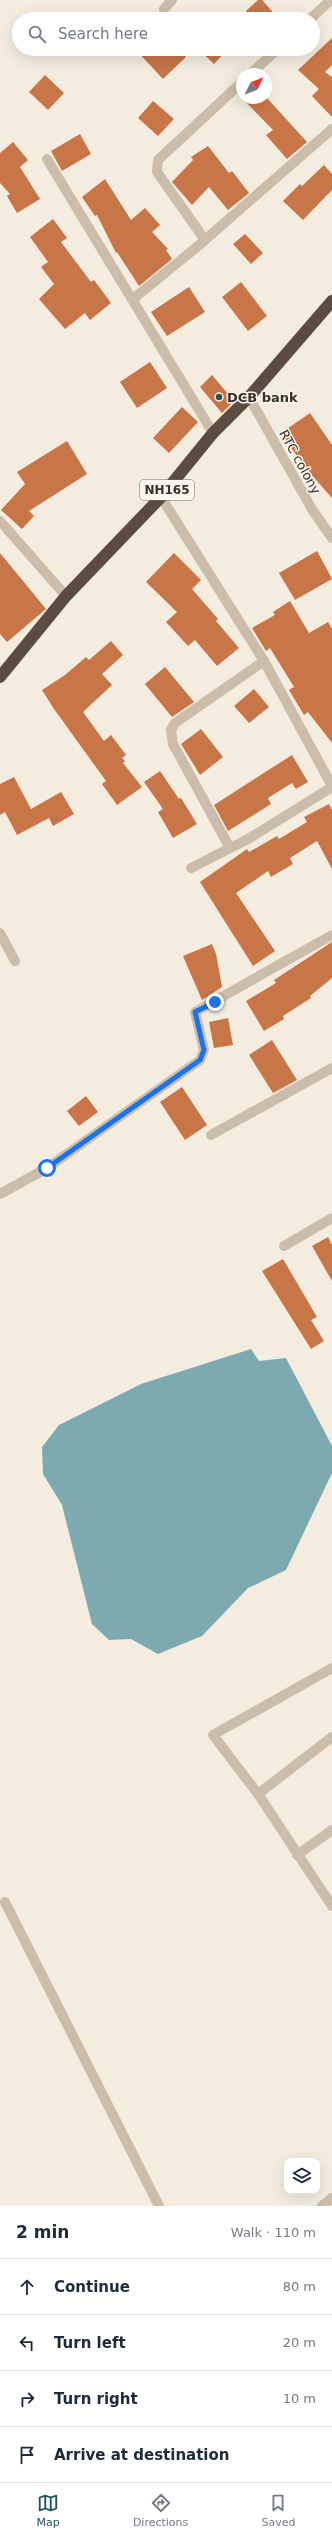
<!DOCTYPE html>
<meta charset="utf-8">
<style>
body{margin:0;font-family:"DejaVu Sans",sans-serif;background:#f6f6f7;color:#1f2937}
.controls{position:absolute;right:12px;bottom:12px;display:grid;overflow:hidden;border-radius:8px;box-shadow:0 4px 16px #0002}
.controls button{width:36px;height:36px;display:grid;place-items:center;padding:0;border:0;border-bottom:1px solid #e0e1e3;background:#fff;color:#1f2937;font:20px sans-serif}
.compass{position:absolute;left:236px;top:68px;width:36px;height:36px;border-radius:50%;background:#fff;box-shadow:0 4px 16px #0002;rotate:47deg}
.stop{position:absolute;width:12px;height:12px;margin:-9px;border:3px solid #1a73e8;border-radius:50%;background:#fff}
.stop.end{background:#1a73e8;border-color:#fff;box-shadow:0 1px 4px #0008}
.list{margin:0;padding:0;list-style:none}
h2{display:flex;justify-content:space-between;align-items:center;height:52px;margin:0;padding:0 16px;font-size:17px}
h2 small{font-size:13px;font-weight:400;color:#747a83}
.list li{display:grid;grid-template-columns:26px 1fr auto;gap:12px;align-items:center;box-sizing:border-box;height:56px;padding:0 16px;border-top:1px solid #e0e1e3}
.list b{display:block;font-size:15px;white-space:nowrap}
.list em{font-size:13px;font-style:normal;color:#747a83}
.icon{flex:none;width:22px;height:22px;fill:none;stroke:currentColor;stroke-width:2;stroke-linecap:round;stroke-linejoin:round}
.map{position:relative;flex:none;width:332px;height:2206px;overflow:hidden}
.search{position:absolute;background:#fff;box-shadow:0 4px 16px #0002;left:12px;right:12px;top:12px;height:44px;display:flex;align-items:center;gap:10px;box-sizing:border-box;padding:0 14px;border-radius:22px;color:#747a83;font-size:15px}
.sheet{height:276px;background:#fff}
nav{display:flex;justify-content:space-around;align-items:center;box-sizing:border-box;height:56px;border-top:1px solid #e0e1e3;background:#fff;font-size:11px;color:#747a83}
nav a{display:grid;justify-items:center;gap:2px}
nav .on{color:#1e525d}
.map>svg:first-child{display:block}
.water{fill:#7daab1}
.building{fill:#c87548}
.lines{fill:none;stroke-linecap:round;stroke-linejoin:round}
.street{stroke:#ccbdaa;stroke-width:10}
.highway{stroke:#5b4b41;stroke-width:12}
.route{stroke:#1a73e8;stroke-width:5}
.poi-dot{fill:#1e525d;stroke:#fbf5ec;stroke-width:1.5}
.labels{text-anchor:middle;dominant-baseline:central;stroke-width:3;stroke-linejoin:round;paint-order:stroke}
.shield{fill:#fbf5ec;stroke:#746b64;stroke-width:1}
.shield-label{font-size:12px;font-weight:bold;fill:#3a302a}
.poi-label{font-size:13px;font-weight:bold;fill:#3a302a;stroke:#fbf5ec;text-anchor:start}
.street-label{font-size:13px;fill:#3a302a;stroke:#fbf5ec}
</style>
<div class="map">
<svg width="332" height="2206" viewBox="0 0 332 2206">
<rect width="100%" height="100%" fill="#f3ecdf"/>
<polygon class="water" points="251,1349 259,1361 286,1358 332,1446 332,1473 286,1570 248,1588 202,1636 158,1654 131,1639 109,1640 92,1624 62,1505 43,1474 42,1447 59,1425 141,1384"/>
<g class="building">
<polygon points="258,0 262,0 279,19 254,19 246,11"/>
<polygon points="332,38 332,65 325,72 332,77 332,117 312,96 319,89 298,70"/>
<polygon points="135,49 178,49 186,57 163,79"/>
<polygon points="198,49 228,49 214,64"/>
<polygon points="45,75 64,93 48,110 29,92"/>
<polygon points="242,98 267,98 307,142 287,159 266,135 273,130"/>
<polygon points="153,101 174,119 158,136 138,118"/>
<polygon points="80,134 91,154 62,171 51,151"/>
<polygon points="13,142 28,160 20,167 40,199 17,213 7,196 10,194 0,183 0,153"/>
<polygon points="208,146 229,173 232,171 249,193 228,210 209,187 192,205 172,182 193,160 191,157"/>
<polygon points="324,165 332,174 332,190 303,220 283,201 300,184 302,186"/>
<polygon points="105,179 131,220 145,208 160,225 152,232 168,249 166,250 172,259 139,286 117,252 116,253 97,215 95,216 82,197"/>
<polygon points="53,219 67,238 61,242 91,282 94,280 111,303 90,320 85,313 65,329 39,299 54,284 41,267 48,262 30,237"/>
<polygon points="245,234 263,253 251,264 233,244"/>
<polygon points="241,282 267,316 248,331 222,297"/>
<polygon points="189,287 205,312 167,336 151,312"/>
<polygon points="150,362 167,388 137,408 120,382"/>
<polygon points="212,375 234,401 222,413 200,387"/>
<polygon points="182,407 198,422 169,453 153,438"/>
<polygon points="310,413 332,445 332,498 303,465 281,433"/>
<polygon points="67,441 87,474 29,511 34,516 22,529 1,510 25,484 17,472"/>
<polygon points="317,551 332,579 295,600 279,573"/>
<polygon points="0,553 46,609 7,642 0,634"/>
<polygon points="174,553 201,580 192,589 218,619 216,621 239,648 217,666 195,640 188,646 166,622 177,612 146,582"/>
<polygon points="290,601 309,633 328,622 332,629 332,743 308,712 304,715 289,690 294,687 270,648 266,651 252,628 275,615 273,612"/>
<polygon points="111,641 123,655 102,674 112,685 83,712 104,741 111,735 126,755 122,758 125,761 123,763 142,787 117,805 102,784 106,781 54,709 42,690 65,675 86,657 89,660"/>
<polygon points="165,667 194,702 172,717 145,684"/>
<polygon points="254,689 269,707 249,723 234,706"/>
<polygon points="201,729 223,757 200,775 181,744"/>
<polygon points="292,755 308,782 296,789 292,783 268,798 271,804 228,831 214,805"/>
<polygon points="160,771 179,799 181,798 197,824 173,838 158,812 163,809 144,782"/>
<polygon points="14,777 31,809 61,792 74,814 53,826 49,818 17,835 5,812 0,815 0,784"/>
<polygon points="329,804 332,810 332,869 317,841 290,858 293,864 271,877 268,871 236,893 275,951 253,966 200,882 247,849 249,852 277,836 279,839 307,822 304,817"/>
<polygon points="332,942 332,978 310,996 311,998 283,1016 284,1019 264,1031 246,1001 276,983 274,980"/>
<polygon points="212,944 216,954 222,987 202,1000 183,956"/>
<polygon points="228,1018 233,1045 214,1048 209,1022"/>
<polygon points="272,1040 297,1080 273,1093 249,1055"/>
<polygon points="182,1087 207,1125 185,1140 160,1102"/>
<polygon points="86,1096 98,1112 79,1126 67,1111"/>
<polygon points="328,1237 332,1245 332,1281 312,1246"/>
<polygon points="283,1259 317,1317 311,1320 324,1341 311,1349 262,1271"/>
</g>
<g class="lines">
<g class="street">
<polyline points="164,9 172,0"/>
<polyline points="310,19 331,0"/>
<polyline points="250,74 278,49"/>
<polyline points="47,159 213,433"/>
<polyline points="205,240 157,172 158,160 242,82"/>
<polyline points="133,299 198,246 332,129"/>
<polyline points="249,397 313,511 332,538"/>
<polyline points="161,497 264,661 332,786"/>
<polyline points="0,521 66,596"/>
<polyline points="230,848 173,744 171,730 175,723 264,661"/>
<polyline points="191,868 248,839 332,787"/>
<polyline points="0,933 15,961"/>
<polyline points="211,1135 332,1068"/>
<polyline points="0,1194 47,1168 200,1060 204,1050 195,1012 332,935"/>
<polyline points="284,1246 332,1218"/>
<polyline points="332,1668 213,1735 258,1794 332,1906"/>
<polyline points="258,1794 332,1737"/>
<polyline points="297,1855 332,1830"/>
<polyline points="5,1902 159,2206"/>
<polyline points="322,2206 332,2198"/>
</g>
<polyline class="highway" points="0,677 66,596 161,497 213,433 249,397 332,301"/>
</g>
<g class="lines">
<polyline class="route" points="47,1168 200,1060 204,1050 195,1012 215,1002"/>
</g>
<circle class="poi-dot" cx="219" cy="397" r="4"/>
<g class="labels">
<rect class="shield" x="140" y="480" width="54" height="20" rx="3"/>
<g class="shield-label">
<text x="167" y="490">NH165</text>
</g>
<g class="poi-label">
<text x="227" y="397">DCB bank</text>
</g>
<g class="street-label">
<text transform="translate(300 462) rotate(61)">RTC colony</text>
</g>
</g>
</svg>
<div class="controls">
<button><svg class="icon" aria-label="layers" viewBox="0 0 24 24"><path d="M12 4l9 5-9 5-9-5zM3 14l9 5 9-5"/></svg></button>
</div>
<svg class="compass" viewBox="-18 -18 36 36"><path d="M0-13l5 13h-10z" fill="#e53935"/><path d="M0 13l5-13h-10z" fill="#747a83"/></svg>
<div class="stop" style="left:47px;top:1168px"></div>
<div class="stop end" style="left:215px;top:1002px"></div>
<div class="search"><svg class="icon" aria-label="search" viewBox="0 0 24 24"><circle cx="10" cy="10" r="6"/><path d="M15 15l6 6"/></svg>Search here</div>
</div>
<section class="sheet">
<h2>2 min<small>Walk · 110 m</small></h2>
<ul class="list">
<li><svg class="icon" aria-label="ahead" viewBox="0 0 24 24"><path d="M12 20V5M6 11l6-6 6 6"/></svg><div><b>Continue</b></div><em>80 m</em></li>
<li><svg class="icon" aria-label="left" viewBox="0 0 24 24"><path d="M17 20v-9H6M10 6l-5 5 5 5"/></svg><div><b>Turn left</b></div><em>20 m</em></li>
<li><svg class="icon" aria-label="right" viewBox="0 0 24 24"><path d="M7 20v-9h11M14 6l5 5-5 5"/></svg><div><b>Turn right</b></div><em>10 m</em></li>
<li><svg class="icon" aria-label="arrive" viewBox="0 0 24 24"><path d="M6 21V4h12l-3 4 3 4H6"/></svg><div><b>Arrive at destination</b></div></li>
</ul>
</section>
<nav>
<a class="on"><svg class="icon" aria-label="map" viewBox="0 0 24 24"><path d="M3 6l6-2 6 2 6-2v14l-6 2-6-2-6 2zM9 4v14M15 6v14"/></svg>Map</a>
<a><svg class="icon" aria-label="directions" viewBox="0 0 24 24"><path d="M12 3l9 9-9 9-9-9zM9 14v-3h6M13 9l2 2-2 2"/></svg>Directions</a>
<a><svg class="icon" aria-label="saved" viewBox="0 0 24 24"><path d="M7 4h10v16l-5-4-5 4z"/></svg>Saved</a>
</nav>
